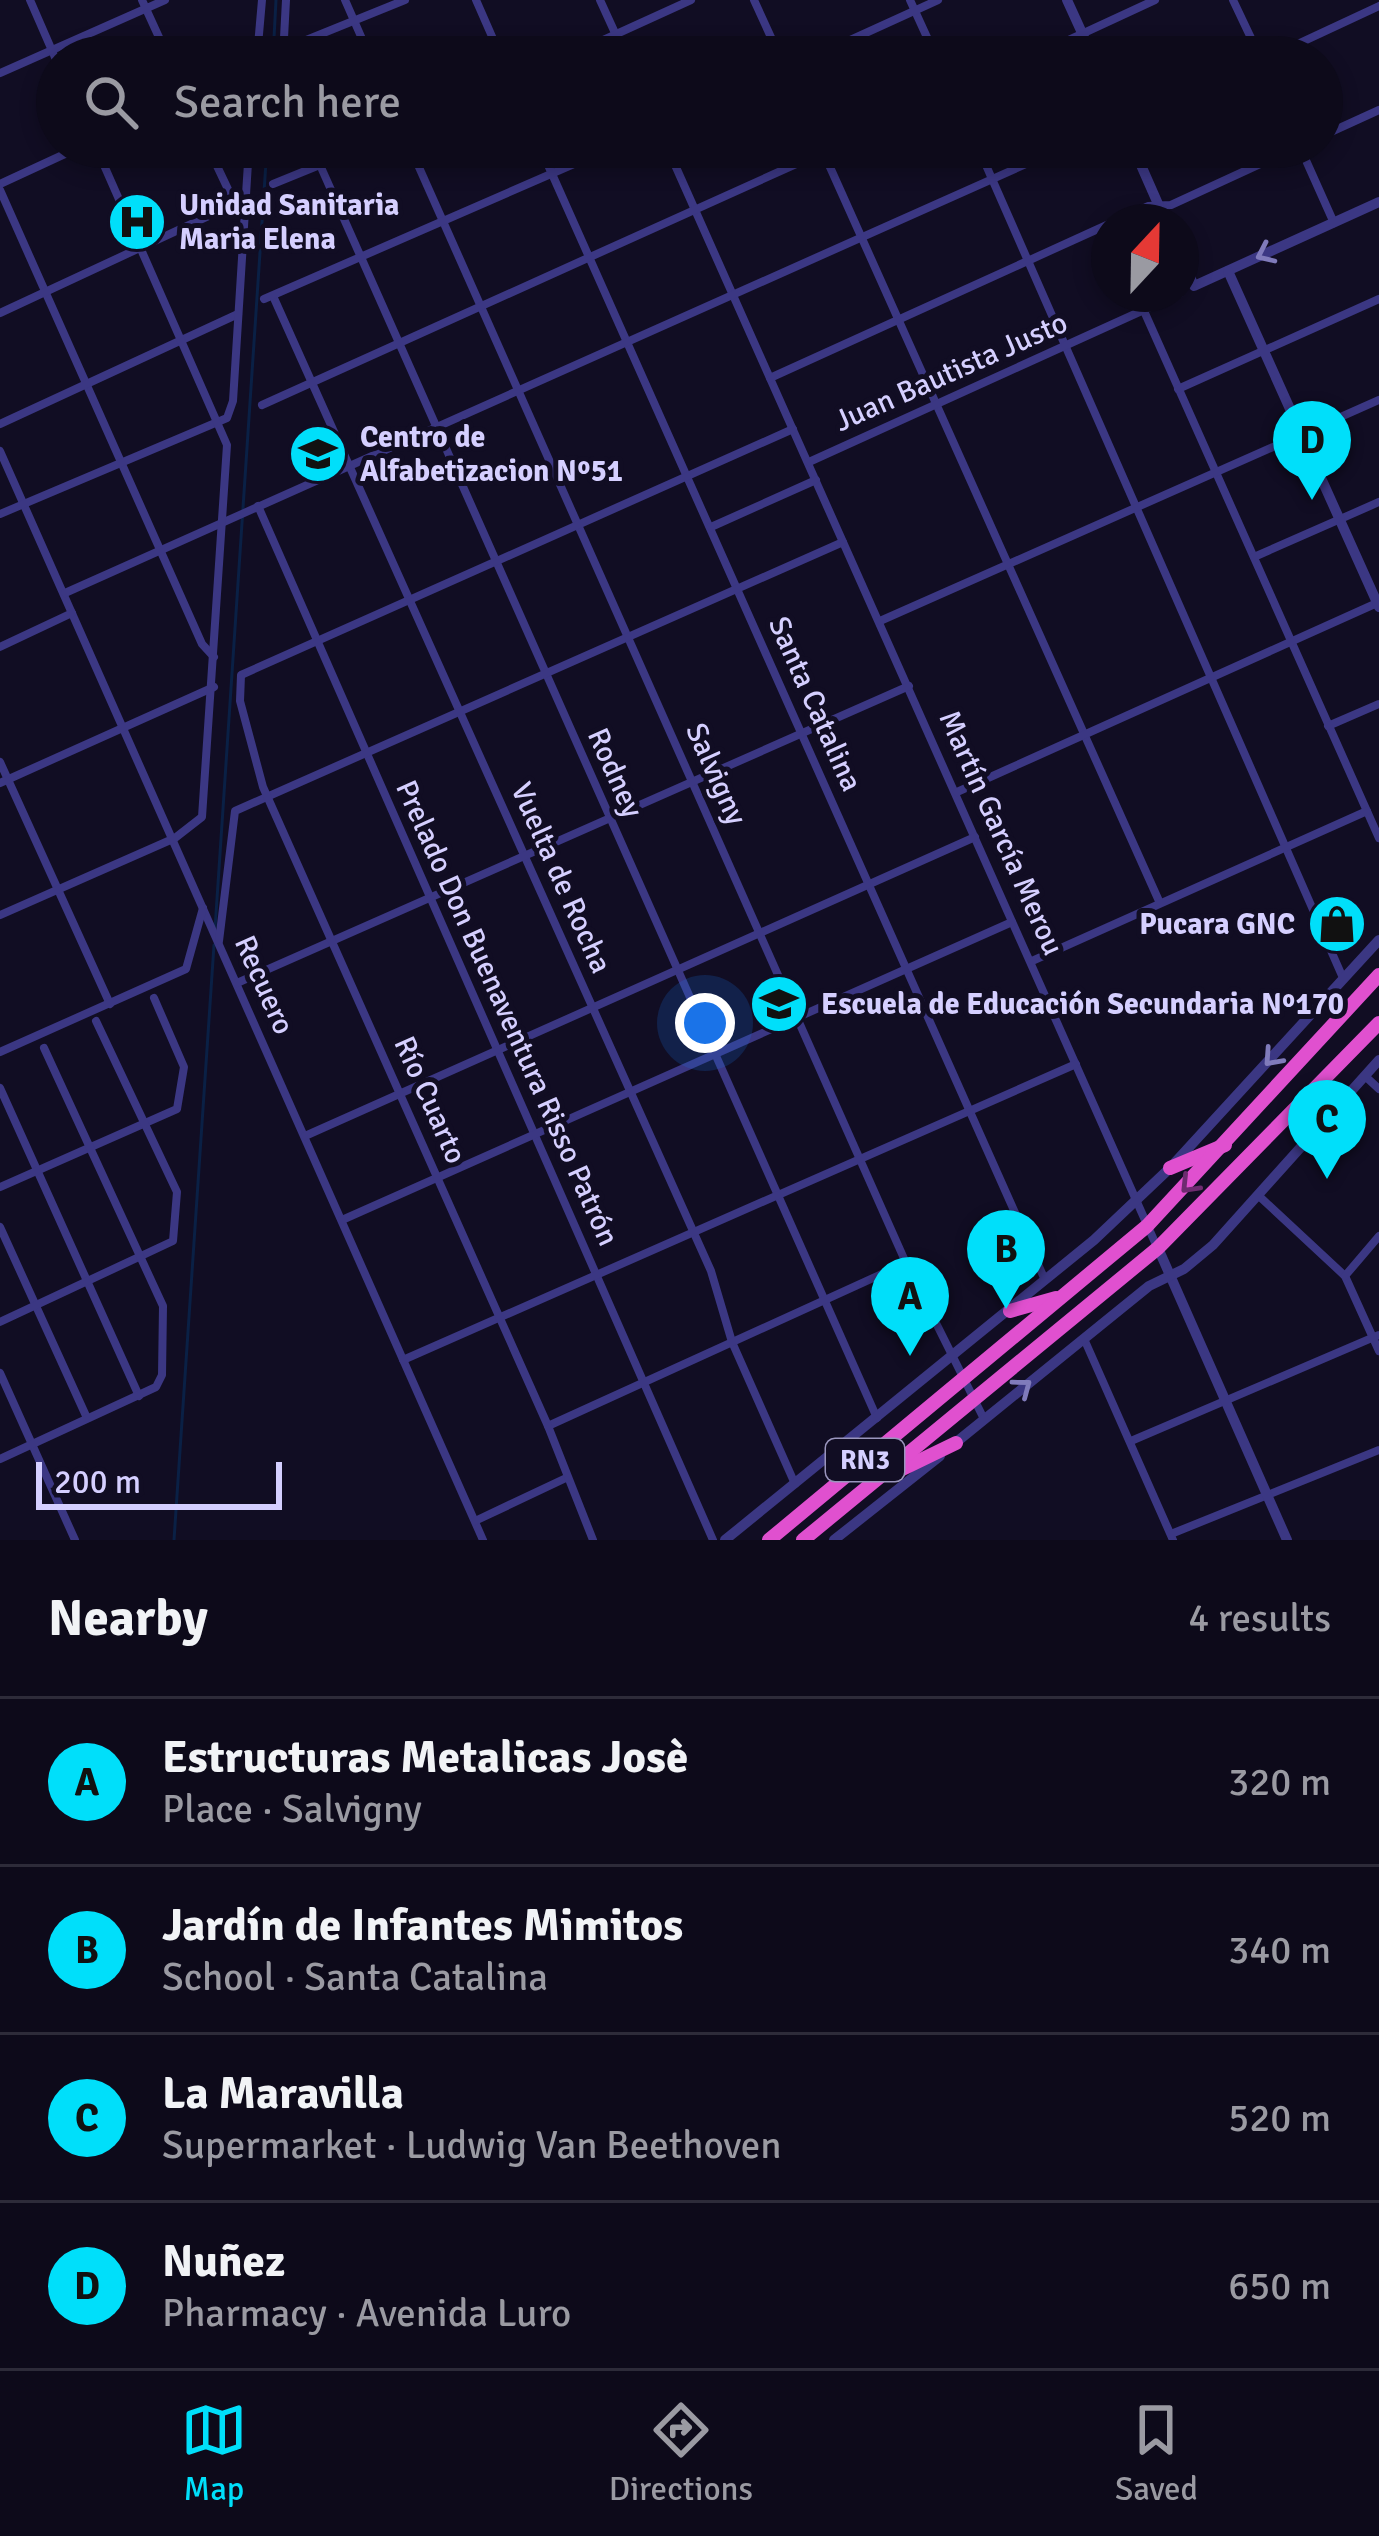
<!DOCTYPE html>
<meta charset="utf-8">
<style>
body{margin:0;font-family:Signika,sans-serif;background:#161323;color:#f1f3f6}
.compass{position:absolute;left:1091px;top:204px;width:108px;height:108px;border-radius:50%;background:#0d0a1a;box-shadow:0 6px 18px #0003;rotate:22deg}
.scale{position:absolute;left:36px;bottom:30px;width:246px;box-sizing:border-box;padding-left:12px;border:6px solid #d5cfff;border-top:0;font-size:33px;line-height:42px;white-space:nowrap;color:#d5cfff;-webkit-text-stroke:9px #110d23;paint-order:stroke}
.you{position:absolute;left:705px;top:1023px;width:42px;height:42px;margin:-30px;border:9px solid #fff;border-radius:50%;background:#1a73e8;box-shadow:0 0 0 18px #1a73e833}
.badge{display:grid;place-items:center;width:78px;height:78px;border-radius:50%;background:#00dffa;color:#111;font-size:39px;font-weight:700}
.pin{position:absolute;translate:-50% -99px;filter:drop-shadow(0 3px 6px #0008)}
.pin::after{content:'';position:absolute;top:63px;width:42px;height:36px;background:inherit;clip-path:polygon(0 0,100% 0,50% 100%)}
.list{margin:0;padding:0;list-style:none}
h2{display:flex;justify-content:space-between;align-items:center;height:156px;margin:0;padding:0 48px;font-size:51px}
h2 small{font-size:39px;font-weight:400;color:#9a9aa2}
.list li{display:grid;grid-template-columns:78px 1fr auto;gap:36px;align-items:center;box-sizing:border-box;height:168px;padding:0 48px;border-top:3px solid #2d2b39}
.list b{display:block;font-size:45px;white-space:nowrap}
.list p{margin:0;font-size:39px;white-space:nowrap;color:#9a9aa2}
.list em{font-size:39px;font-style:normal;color:#9a9aa2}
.icon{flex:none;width:66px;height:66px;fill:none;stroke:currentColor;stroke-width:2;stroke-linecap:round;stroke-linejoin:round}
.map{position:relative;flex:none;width:1379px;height:1540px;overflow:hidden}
.search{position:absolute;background:#0d0a1a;box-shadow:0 6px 18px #0003;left:36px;right:36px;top:36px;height:132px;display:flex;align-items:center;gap:30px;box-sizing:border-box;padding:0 42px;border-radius:66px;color:#9a9aa2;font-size:45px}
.sheet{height:828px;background:#0d0a1a}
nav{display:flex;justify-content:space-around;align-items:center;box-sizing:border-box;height:168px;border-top:3px solid #2d2b39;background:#0d0a1a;font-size:33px;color:#9a9aa2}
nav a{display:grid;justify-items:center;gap:6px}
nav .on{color:#00dffa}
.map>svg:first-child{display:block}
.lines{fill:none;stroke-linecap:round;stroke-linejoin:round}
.stream{stroke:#0a2045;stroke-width:3}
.minor{stroke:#3b3783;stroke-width:8}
.tertiary{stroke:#3b3783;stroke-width:10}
.trunk{stroke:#e050cf;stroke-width:14}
.oneway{stroke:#807bbb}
.oneway2{stroke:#6e2b70}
.labels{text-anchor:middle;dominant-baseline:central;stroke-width:10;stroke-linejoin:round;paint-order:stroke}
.shield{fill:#110d23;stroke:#9a95bd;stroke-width:3}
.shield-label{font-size:27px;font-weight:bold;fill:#d5cfff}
.poi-label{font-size:30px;font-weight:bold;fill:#d5cfff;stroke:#110d23;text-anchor:start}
.street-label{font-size:30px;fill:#d5cfff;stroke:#110d23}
</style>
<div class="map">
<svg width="1379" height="1540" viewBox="0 0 1379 1540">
<rect width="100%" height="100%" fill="#110d23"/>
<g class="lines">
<g class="stream">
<polyline points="273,57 276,0"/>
<polyline points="215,929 267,147"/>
<polyline points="174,1540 214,945"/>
</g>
<g class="minor">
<polyline points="30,0 57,62"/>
<polyline points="142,0 168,57"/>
<polyline points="345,0 370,57"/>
<polyline points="476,0 501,57"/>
<polyline points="600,0 626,57"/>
<polyline points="754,0 780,57"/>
<polyline points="910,0 936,57"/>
<polyline points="1233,0 1260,57"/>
<polyline points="284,49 405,0"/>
<polyline points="257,57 262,0"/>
<polyline points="283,57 286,0"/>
<polyline points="566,57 691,0"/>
<polyline points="813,57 938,0"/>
<polyline points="1032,57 1155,0"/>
<polyline points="1270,57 1379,6"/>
<polyline points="0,73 165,0"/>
<polyline points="1322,136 1379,110"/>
<polyline points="208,147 235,204"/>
<polyline points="312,147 877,1418"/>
<polyline points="410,147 906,1263 984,1419"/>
<polyline points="540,147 1045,1280"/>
<polyline points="667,147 1157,1247"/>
<polyline points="821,147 1159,901"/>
<polyline points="978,147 1343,978"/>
<polyline points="1300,147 1334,223"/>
<polyline points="0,184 80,147"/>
<polyline points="273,184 364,147"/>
<polyline points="0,190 202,644 214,657"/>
<polyline points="1114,222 1148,206 1171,205 1297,147"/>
<polyline points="273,296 711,1271 732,1342 795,1484"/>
<polyline points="264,299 613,147"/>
<polyline points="1144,311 1379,838"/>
<polyline points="0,313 245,199"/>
<polyline points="770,378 1109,224"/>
<polyline points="1178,389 1379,299"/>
<polyline points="262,405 834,147"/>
<polyline points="0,424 238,314"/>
<polyline points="0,451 483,1540"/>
<polyline points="809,462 1179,294"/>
<polyline points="258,506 713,1540"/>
<polyline points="0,514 227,418 233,401 249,147"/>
<polyline points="711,527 816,480"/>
<polyline points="1254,557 1379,502"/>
<polyline points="65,593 1064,147"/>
<polyline points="880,621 1379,400"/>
<polyline points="0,647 72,613"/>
<polyline points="1328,726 1379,704"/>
<polyline points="0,762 110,1004"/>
<polyline points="0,783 214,687"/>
<polyline points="957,792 1377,603"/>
<polyline points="0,915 175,838 202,817 227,445 96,147"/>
<polyline points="219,941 235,811 843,542"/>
<polyline points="1032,961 1367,811"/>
<polyline points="237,983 909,686"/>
<polyline points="0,1052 186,969 203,908"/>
<polyline points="1365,1076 1379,1089"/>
<polyline points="0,1088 139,1396"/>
<polyline points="305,1136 975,837"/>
<polyline points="0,1187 177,1109 184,1067 154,998"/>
<polyline points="1259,1196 1345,1276 1379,1351"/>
<polyline points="342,1220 1012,922"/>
<polyline points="0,1227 87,1418"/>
<polyline points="1345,1276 1379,1236"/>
<polyline points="0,1322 173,1241 177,1192 96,1021"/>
<polyline points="1085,1341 1173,1540"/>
<polyline points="403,1360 1076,1064"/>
<polyline points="0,1373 75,1540"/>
<polyline points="548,1426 906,1263"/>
<polyline points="1131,1441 1379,1335"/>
<polyline points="0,1459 156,1387 162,1375 163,1306 44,1048"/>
<polyline points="475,1521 566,1478"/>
<polyline points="1171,1534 1379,1450"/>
<polyline points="593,1540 548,1426 263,787 240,701 241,675 793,429"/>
</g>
<g class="tertiary">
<polyline points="1067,0 1093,57"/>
<polyline points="1133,147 1166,222"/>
<polyline points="1181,256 1194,286 1379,202"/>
<polyline points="1228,271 1379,607"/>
<polyline points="1158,1248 1287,1540"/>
<polyline points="954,1444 1149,1286 1184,1269 1213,1245 1379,1060"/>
<polyline points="725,1540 1094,1240 1170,1168 1379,940"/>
<polyline points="834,1540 940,1456"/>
</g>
<g class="trunk">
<polyline points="1170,1168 1225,1145"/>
<polyline points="1010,1311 1056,1298"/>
<polyline points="892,1474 956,1443"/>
<polyline points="769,1540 1147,1226 1379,975"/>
<polyline points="803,1540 1158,1248 1379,1023"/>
</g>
</g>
<defs><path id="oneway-chevron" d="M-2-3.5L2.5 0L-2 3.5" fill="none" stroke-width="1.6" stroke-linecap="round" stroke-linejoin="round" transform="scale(3)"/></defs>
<g class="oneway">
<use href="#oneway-chevron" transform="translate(1265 254) rotate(155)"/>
<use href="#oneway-chevron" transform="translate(1272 1058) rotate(132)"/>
<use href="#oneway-chevron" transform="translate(1023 1387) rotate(-37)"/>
</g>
<use class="oneway2" href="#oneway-chevron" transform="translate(1189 1185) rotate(134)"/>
<defs>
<symbol id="hospital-disc" viewBox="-11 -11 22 22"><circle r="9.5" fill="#00dffa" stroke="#110d23"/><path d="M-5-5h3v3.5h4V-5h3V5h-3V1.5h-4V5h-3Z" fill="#111"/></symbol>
<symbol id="school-disc" viewBox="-11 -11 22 22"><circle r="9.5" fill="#00dffa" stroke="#110d23"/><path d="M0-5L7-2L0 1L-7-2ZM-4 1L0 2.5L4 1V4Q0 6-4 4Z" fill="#111"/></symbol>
<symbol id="shop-disc" viewBox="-11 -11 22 22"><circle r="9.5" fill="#00dffa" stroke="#110d23"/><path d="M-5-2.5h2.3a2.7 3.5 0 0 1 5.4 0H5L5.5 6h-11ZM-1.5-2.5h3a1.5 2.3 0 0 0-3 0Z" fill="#111"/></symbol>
</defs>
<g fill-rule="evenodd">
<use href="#hospital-disc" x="104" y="189" width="66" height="66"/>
<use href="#school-disc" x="285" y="421" width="66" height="66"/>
<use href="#shop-disc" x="1304" y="891" width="66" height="66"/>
<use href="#school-disc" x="746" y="971" width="66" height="66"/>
</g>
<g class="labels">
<rect class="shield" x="826" y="1439" width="78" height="42" rx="9"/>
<g class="shield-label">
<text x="865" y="1460">RN3</text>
</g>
<g class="poi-label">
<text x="179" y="205">Unidad Sanitaria<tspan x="179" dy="34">Maria Elena</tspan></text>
<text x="360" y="437">Centro de<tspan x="360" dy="34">Alfabetizacion Nº51</tspan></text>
<text x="1295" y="924" text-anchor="end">Pucara GNC</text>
<text x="821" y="1004">Escuela de Educación Secundaria Nº170</text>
</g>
<g class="street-label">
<text transform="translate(951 372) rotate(-24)">Juan Bautista Justo</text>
<text transform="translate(815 704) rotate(66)">Santa Catalina</text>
<text transform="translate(615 773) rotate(66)">Rodney</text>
<text transform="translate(716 774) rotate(66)">Salvigny</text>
<text transform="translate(1001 833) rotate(66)">Martín García Merou</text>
<text transform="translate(561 878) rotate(66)">Vuelta de Rocha</text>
<text transform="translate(264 985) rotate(66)">Recuero</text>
<text transform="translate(507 1013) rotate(66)">Prelado Don Buenaventura Risso Patrón</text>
<text transform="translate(430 1100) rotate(66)">Río Cuarto</text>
</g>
</g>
</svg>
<svg class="compass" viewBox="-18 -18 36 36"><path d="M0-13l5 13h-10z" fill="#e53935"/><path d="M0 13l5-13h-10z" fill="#9a9aa2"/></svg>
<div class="scale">200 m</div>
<div class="you"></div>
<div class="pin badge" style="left:910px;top:1356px">A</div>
<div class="pin badge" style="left:1006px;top:1309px">B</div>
<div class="pin badge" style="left:1327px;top:1179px">C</div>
<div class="pin badge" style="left:1312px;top:500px">D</div>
<div class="search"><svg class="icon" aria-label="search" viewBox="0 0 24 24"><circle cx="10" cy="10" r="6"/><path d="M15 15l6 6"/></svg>Search here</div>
</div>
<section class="sheet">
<h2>Nearby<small>4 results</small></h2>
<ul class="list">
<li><span class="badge">A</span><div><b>Estructuras Metalicas Josè</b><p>Place · Salvigny</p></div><em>320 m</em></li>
<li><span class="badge">B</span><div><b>Jardín de Infantes Mimitos</b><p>School · Santa Catalina</p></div><em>340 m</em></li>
<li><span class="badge">C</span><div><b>La Maravilla</b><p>Supermarket · Ludwig Van Beethoven</p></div><em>520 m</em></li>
<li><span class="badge">D</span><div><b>Nuñez</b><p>Pharmacy · Avenida Luro</p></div><em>650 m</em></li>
</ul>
</section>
<nav>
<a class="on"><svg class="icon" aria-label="map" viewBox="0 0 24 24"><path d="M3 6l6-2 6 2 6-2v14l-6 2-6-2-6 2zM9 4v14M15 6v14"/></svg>Map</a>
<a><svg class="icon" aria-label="directions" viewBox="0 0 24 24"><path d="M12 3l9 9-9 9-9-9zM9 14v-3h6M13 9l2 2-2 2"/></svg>Directions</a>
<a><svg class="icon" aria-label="saved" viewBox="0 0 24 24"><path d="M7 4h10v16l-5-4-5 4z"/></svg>Saved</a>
</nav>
